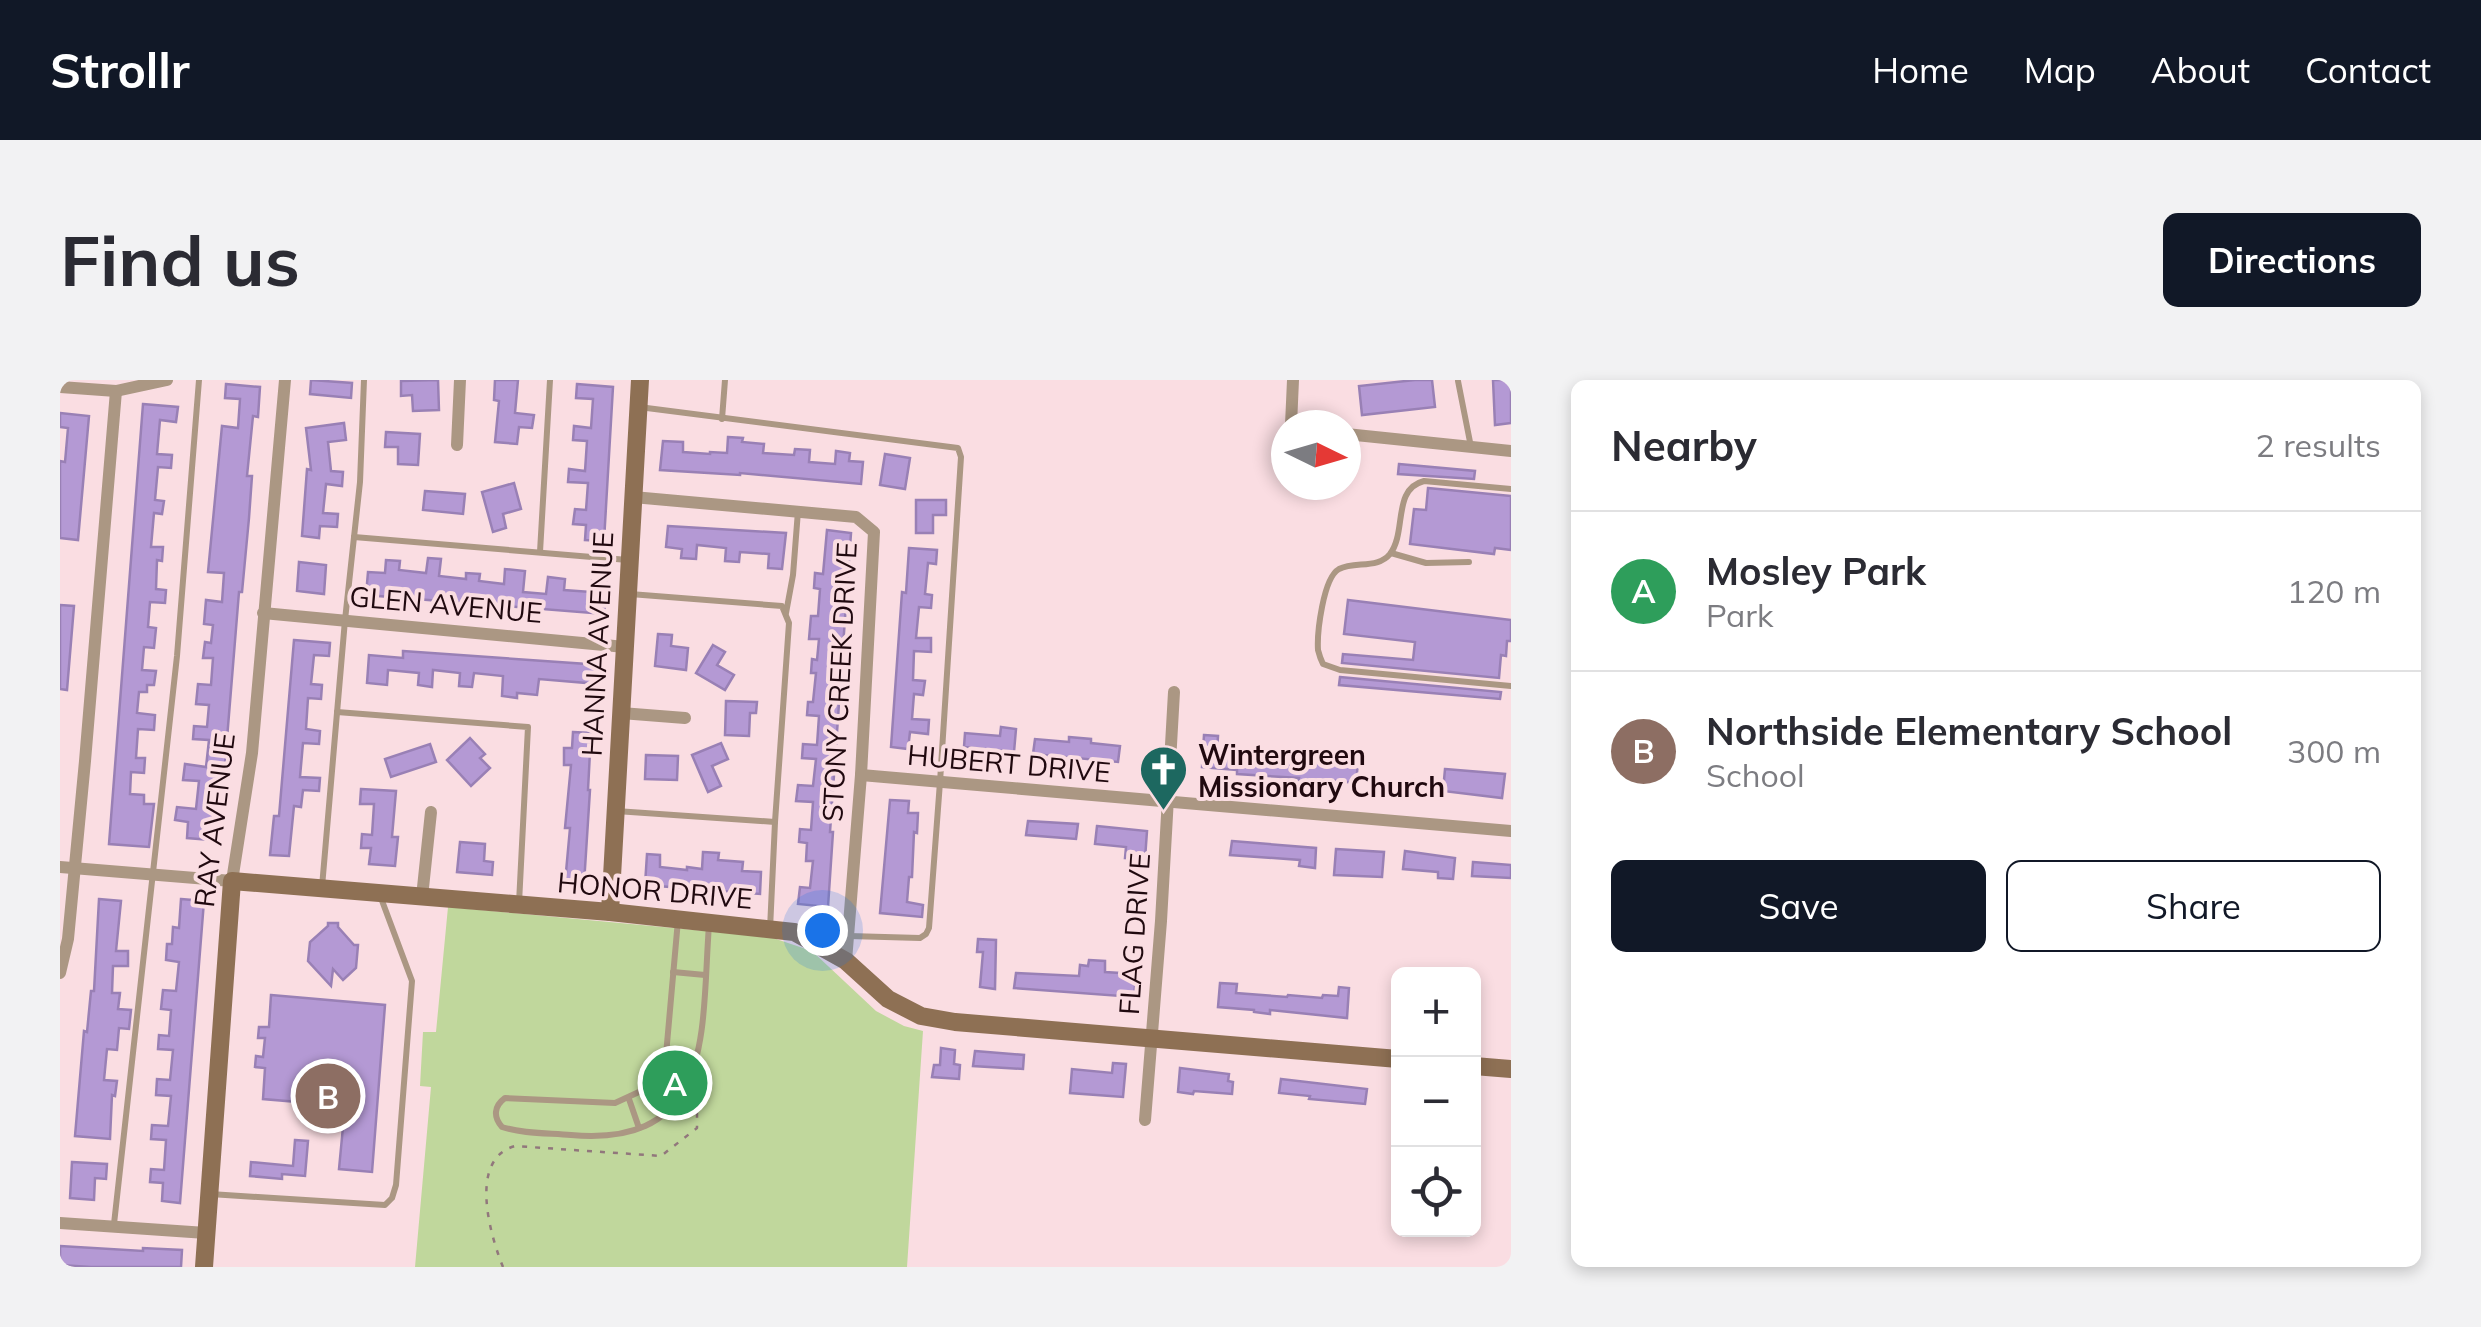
<!DOCTYPE html>
<meta charset="utf-8">
<style>
body{margin:0;font-family:Mulish,sans-serif;background:#f2f2f3;color:#2b2b33}
.controls{position:absolute;right:30px;bottom:30px;display:grid;overflow:hidden;border-radius:15px;box-shadow:0 5px 15px #0003}
.controls button{width:90px;height:90px;display:grid;place-items:center;padding:0;border:0;border-bottom:2px solid #e1e1e2;background:#fff;color:#2b2b33;font:50px sans-serif}
.compass{position:absolute;left:1211px;top:30px;width:90px;height:90px;border-radius:50%;background:#fff;box-shadow:0 5px 15px #0003;rotate:95deg}
.you{position:absolute;left:762px;top:550px;width:35px;height:35px;margin:-25px;border:8px solid #fff;border-radius:50%;background:#1a73e8;box-shadow:0 0 0 15px #1a73e833}
.badge{display:grid;place-items:center;width:65px;height:65px;border-radius:50%;background:#111827;color:#fff;font-size:32px;font-weight:700}
.pin{position:absolute;translate:-50% -50%;border:5px solid #fff;box-shadow:0 2px 10px #0006}
.list{margin:0;padding:0;list-style:none}
h2{display:flex;justify-content:space-between;align-items:center;height:130px;margin:0;padding:0 40px;font-size:42px}
h2 small{font-size:32px;font-weight:400;color:#7c7c81}
.list li{display:grid;grid-template-columns:65px 1fr auto;gap:30px;align-items:center;box-sizing:border-box;height:160px;padding:0 40px;border-top:2px solid #e1e1e2}
.list b{display:block;font-size:38px;white-space:nowrap}
.list p{margin:0;font-size:32px;white-space:nowrap;color:#7c7c81}
.list em{font-size:32px;font-style:normal;color:#7c7c81}
.actions{display:flex;gap:20px;padding:30px 40px}
.actions a{flex:1;padding:22px 0;border:2px solid #111827;border-radius:15px;text-align:center;font-size:35px;color:#111827}
.actions .main{background:#111827;color:#fff}
.icon{flex:none;width:55px;height:55px;fill:none;stroke:currentColor;stroke-width:2;stroke-linecap:round;stroke-linejoin:round}
.map{position:relative;flex:none;width:1451px;height:887px;overflow:hidden;border-radius:15px}
header{display:flex;align-items:center;gap:60px;box-sizing:border-box;height:140px;padding:0 50px;background:#111827;color:#fff}
header strong{font-size:48px}
nav{display:flex;gap:55px;margin-inline-start:auto;font-size:35px}
.intro{display:flex;align-items:center;justify-content:space-between;box-sizing:border-box;height:240px;padding:0 60px}
h1{margin:0;font-size:70px}
.button{padding:25px 45px;border-radius:15px;background:#111827;color:#fff;font-size:35px;font-weight:700}
main{display:flex;gap:60px;padding:0 60px}
aside{flex:1;background:#fff;border-radius:15px;box-shadow:0 5px 15px #0003}
.map>svg:first-child{display:block}
.green{fill:#c0d79c}
.building{fill:#b499d4;stroke:#9980b5;stroke-width:2.5}
.lines{fill:none;stroke-linecap:round;stroke-linejoin:round}
.path{stroke:#91777c;stroke-width:2.5;stroke-dasharray:5 8;stroke-linecap:butt}
.lane{stroke:#ab9783;stroke-width:6}
.street{stroke:#ab9783;stroke-width:12}
.secondary{stroke:#8e7054;stroke-width:18}
.labels{text-anchor:middle;dominant-baseline:central;stroke-width:8;stroke-linejoin:round;paint-order:stroke}
.street-label{font-size:28px;fill:#20090f;stroke:#fadde2}
.poi-label{font-size:28px;font-weight:bold;fill:#20090f;stroke:#fadde2;text-anchor:start}
</style>
<header>
<strong>Strollr</strong>
<nav><a>Home</a><a>Map</a><a>About</a><a>Contact</a></nav>
</header>
<div class="intro"><h1>Find us</h1><a class="button">Directions</a></div>
<main>
<div class="map">
<svg width="1451" height="887" viewBox="0 0 1451 887">
<rect width="100%" height="100%" fill="#fadde2"/>
<polygon class="green" points="388,527 710,557 752,571 816,631 844,646 863,651 847,887 355,887 371,707 360,706 363,652 376,652"/>
<g class="building">
<polygon points="251,0 292,3 291,18 250,14"/>
<polygon points="378,0 379,30 353,31 352,15 341,16 341,1"/>
<polygon points="435,0 458,0 455,33 474,35 472,48 459,47 457,64 435,62 439,21 434,20"/>
<polygon points="1355,0 1372,0 1375,27 1302,35 1299,6"/>
<polygon points="1433,0 1451,0 1451,43 1435,45"/>
<polygon points="166,4 200,7 198,37 193,36 187,96 192,96 189,138 182,212 179,212 162,420 154,419 150,460 127,458 128,442 115,440 117,427 136,429 139,401 123,400 125,384 146,387 149,360 133,359 134,346 147,347 149,325 136,324 138,304 151,305 153,278 143,278 145,262 151,263 153,245 144,244 146,220 162,222 164,193 148,192 162,46 178,48 180,19 165,18"/>
<polygon points="517,4 553,7 544,161 525,160 526,145 513,144 515,129 526,130 528,103 508,102 509,89 525,91 527,61 513,60 514,46 531,48 533,19 516,18"/>
<polygon points="83,24 118,27 116,42 100,40 97,74 112,75 111,88 98,87 95,120 104,121 102,134 94,133 91,167 103,167 102,181 97,180 96,209 106,210 105,223 90,222 88,247 96,248 94,268 84,267 82,290 96,291 94,305 87,305 87,312 79,312 77,333 95,335 94,350 78,349 76,378 85,378 84,393 71,392 70,414 84,415 84,424 94,424 89,467 49,464"/>
<polygon points="0,33 29,36 18,160 0,158 0,81 5,82 8,48 0,47"/>
<polygon points="284,43 286,60 268,62 271,91 283,92 282,106 266,104 263,133 278,134 277,147 260,146 259,158 242,156 247,89 251,90 246,48"/>
<polygon points="326,52 360,54 358,85 338,84 338,67 325,67"/>
<polygon points="668,57 683,58 682,62 704,64 703,73 734,75 735,69 750,70 749,82 775,84 776,71 790,73 789,81 803,82 801,104 680,93 680,95 600,90 603,61 623,62 623,72 650,74 650,72 667,73"/>
<polygon points="825,74 850,78 845,109 820,105"/>
<polygon points="1339,84 1415,91 1414,99 1338,94"/>
<polygon points="454,103 461,129 443,134 446,148 433,152 422,112"/>
<polygon points="1368,108 1451,116 1451,170 1435,168 1434,174 1350,164 1354,129 1366,130"/>
<polygon points="365,111 405,114 403,134 363,130"/>
<polygon points="856,120 886,120 886,135 873,135 873,153 856,153"/>
<polygon points="608,146 726,153 722,189 708,188 709,174 680,172 679,182 665,181 666,168 637,165 636,179 621,178 622,169 606,167"/>
<polygon points="767,150 791,153 770,452 773,452 768,527 738,524 740,507 750,508 753,481 746,481 747,463 739,462 740,449 751,450 753,422 736,421 738,405 753,406 756,379 742,378 743,364 757,365 759,336 747,335 748,322 753,322 756,293 751,293 752,279 757,280 759,259 749,259 751,236 758,236 760,209 754,208 755,193 763,194"/>
<polygon points="849,168 877,170 876,184 868,183 865,214 872,215 871,228 859,227 856,258 871,258 871,272 854,271 853,300 865,301 863,315 854,314 852,339 869,340 868,354 850,352 848,369 831,367 842,212 846,213"/>
<polygon points="368,178 381,179 379,196 406,199 406,193 420,194 419,201 444,204 445,189 465,191 463,212 486,214 488,197 505,199 504,210 531,212 532,201 547,203 544,234 306,215 308,192 325,193 326,180 340,181 339,190 366,193"/>
<polygon points="239,182 266,185 264,214 237,211"/>
<polygon points="1288,220 1451,240 1451,261 1447,261 1446,276 1441,275 1439,298 1282,283 1283,274 1353,280 1355,262 1284,254"/>
<polygon points="0,225 14,226 7,310 0,309"/>
<polygon points="598,254 612,255 611,266 628,268 626,290 595,286"/>
<polygon points="234,260 270,263 269,276 254,275 251,304 262,305 261,319 248,318 246,349 260,351 259,364 243,363 240,397 260,398 259,411 243,410 241,427 234,426 229,476 210,475 214,436 219,436"/>
<polygon points="653,265 665,272 657,285 674,295 665,310 636,293"/>
<polygon points="343,271 541,285 538,317 524,316 526,303 479,299 477,315 457,313 457,318 442,316 443,296 414,293 412,307 399,306 400,293 373,290 372,307 358,305 359,293 328,290 327,305 307,303 309,275 343,278"/>
<polygon points="1280,297 1441,312 1440,319 1279,305"/>
<polygon points="666,321 697,322 696,333 690,333 689,356 665,355"/>
<polygon points="941,347 956,349 954,372 904,367 905,353 940,356"/>
<polygon points="513,352 531,353 528,410 530,410 524,504 505,503 510,448 505,448 511,385 504,385 504,368 512,368"/>
<polygon points="1144,355 1158,356 1157,372 1165,373 1165,377 1213,381 1214,374 1241,377 1241,371 1272,373 1271,380 1298,382 1296,403 1270,400 1269,405 1238,402 1239,398 1177,394 1177,390 1142,387"/>
<polygon points="1009,357 1031,359 1031,363 1060,366 1058,382 973,374 975,359 1009,362"/>
<polygon points="410,358 425,374 420,378 430,388 411,406 387,380"/>
<polygon points="661,363 668,379 652,386 661,406 648,412 632,375"/>
<polygon points="370,364 376,382 331,397 325,379"/>
<polygon points="586,375 618,376 617,400 585,399"/>
<polygon points="1385,389 1445,394 1442,418 1383,411"/>
<polygon points="301,409 336,411 332,457 338,457 335,486 309,484 311,468 301,468 302,454 312,455 314,424 300,424"/>
<polygon points="830,420 849,421 848,433 858,433 857,453 854,452 852,497 849,497 847,522 863,525 862,537 820,533"/>
<polygon points="968,441 1018,444 1016,459 966,455"/>
<polygon points="1037,446 1087,451 1085,479 1065,478 1066,467 1035,464"/>
<polygon points="1172,461 1256,468 1255,488 1239,486 1240,480 1170,475"/>
<polygon points="400,462 425,464 424,481 433,482 432,495 397,492"/>
<polygon points="1276,469 1324,472 1322,497 1274,495"/>
<polygon points="1345,471 1395,478 1393,499 1378,498 1378,492 1343,489"/>
<polygon points="643,472 659,473 658,480 683,482 682,491 701,492 700,514 585,505 587,474 600,475 600,487 627,490 627,487 642,489"/>
<polygon points="1413,482 1451,485 1451,498 1412,496"/>
<polygon points="39,519 61,521 56,571 68,571 68,586 53,586 52,613 60,613 58,629 71,630 69,649 59,648 57,670 47,669 44,700 57,701 55,716 52,715 50,759 15,756 24,651 27,652 31,611 34,611"/>
<polygon points="121,519 144,521 120,823 102,821 103,803 90,802 91,789 104,790 106,760 91,759 92,745 108,746 111,716 96,715 97,699 110,700 113,670 98,669 99,655 109,656 111,630 101,629 103,610 116,611 119,582 106,580 107,564 112,564 113,547 119,548"/>
<polygon points="268,543 278,543 278,547 294,565 298,565 296,588 283,600 273,589 271,606 248,581 250,562 268,546"/>
<polygon points="918,559 936,560 935,609 920,607 923,572 917,572"/>
<polygon points="1029,580 1045,581 1045,592 1076,594 1074,617 954,608 956,593 1019,596 1020,585 1028,586"/>
<polygon points="1160,603 1177,604 1176,613 1227,617 1228,615 1262,618 1263,615 1278,616 1279,607 1289,608 1287,638 1210,630 1210,634 1194,632 1194,630 1158,627"/>
<polygon points="211,615 325,625 312,792 279,789 285,726 203,719 205,688 195,687 196,676 203,677 205,658 198,658 199,647 209,647"/>
<polygon points="881,668 895,670 894,684 900,685 899,699 872,697 874,685 880,685"/>
<polygon points="915,671 964,675 963,689 913,686"/>
<polygon points="1053,683 1066,684 1063,717 1010,713 1012,689 1052,693"/>
<polygon points="1120,688 1169,694 1168,701 1173,702 1172,714 1134,711 1133,714 1118,712"/>
<polygon points="1221,699 1307,709 1305,724 1249,719 1250,716 1219,713"/>
<polygon points="235,760 248,761 245,796 222,794 222,799 190,796 191,782 233,786"/>
<polygon points="12,782 47,784 46,799 35,798 34,820 10,818"/>
<polygon points="0,866 83,871 83,868 122,870 121,887 31,887 0,885"/>
</g>
<g class="lines">
<path class="path" d="M443 887C430 855 408 779 455 766L601 776 637 748V729L624 722"/>
<g class="lane">
<polyline points="1398,1 1411,67"/>
<polyline points="579,27 898,68 901,77 880,402 869,548 866,554 860,558 789,556"/>
<polyline points="662,39 665,0"/>
<path d="M1451 109 1364 101C1332 109 1347 152 1330 174 1318 189 1295 181 1279 189 1263 198 1257 253 1258 270 1259 274 1261 280 1263 284L1280 290 1451 306"/>
<polyline points="294,157 568,180"/>
<polyline points="480,172 490,0"/>
<polyline points="1331,173 1366,183 1409,182"/>
<polyline points="570,214 722,226 729,243 715,442 710,549"/>
<polyline points="726,233 733,195 738,131"/>
<polyline points="277,332 468,347 459,523"/>
<polyline points="556,431 715,442"/>
<polyline points="262,507 285,240 300,102 304,0"/>
<path d="M618 540 606 675 592 701 581 711 555 723 445 718C434 726 433 737 442 747 463 754 489 753 511 755 656 768 641 648 649 545"/>
<polyline points="613,592 645,595"/>
<polyline points="569,719 579,748"/>
<polyline points="150,814 325,825 332,818 336,805 352,601 321,518"/>
<polyline points="54,844 117,276 139,0"/>
</g>
<g class="street">
<polyline points="0,7 56,11 107,0"/>
<polyline points="1231,45 1233,0"/>
<polyline points="1286,54 1451,71"/>
<polyline points="397,65 400,0"/>
<polyline points="573,117 796,137 814,152 801,395 786,581"/>
<polyline points="203,233 565,267"/>
<polyline points="561,333 625,338"/>
<polyline points="801,395 1451,451"/>
<polyline points="0,487 172,501 192,373 225,0"/>
<polyline points="362,517 371,432"/>
<polyline points="0,593 8,559 25,381 56,11"/>
<polyline points="1085,740 1101,541 1114,312"/>
<polyline points="0,843 146,853"/>
</g>
<g class="secondary">
<polyline points="550,532 580,0"/>
<polyline points="1414,686 1451,689"/>
<polyline points="144,887 172,501 550,532 734,552 786,581 828,619 861,636 895,642 1338,679"/>
</g>
</g>
<defs>
<symbol id="church-pin" viewBox="-11 -11 22 30"><path d="M0 17L-7.5 6A9.5 9.5 0 1 1 7.5 6Z" fill="#1d6860" stroke="#fadde2"/><path d="M-1.2-6h2.4v3.5h3.3v2.4h-3.3V6h-2.4V-.1h-3.3v-2.4h3.3Z" fill="#fff"/></symbol>
</defs>
<g fill-rule="evenodd">
<use href="#church-pin" x="1076" y="362" width="55" height="75"/>
</g>
<g class="labels">
<g class="street-label">
<text transform="translate(386 224) rotate(5)">GLEN AVENUE</text>
<text transform="translate(537 264) rotate(-87)">HANNA AVENUE</text>
<text transform="translate(779 302) rotate(-87)">STONY CREEK DRIVE</text>
<text transform="translate(949 383) rotate(5)">HUBERT DRIVE</text>
<text transform="translate(154 440) rotate(-83)">RAY AVENUE</text>
<text transform="translate(595 510) rotate(5)">HONOR DRIVE</text>
<text transform="translate(1074 554) rotate(-86)">FLAG DRIVE</text>
</g>
<g class="poi-label">
<text x="1138" y="374">Wintergreen<tspan x="1138" dy="32">Missionary Church</tspan></text>
</g>
</g>
</svg>
<div class="controls">
<button>+</button>
<button>−</button>
<button><svg class="icon" aria-label="locate" viewBox="0 0 24 24"><circle cx="12" cy="12" r="6"/><path d="M12 2v4M12 18v4M2 12h4M18 12h4"/></svg></button>
</div>
<svg class="compass" viewBox="-18 -18 36 36"><path d="M0-13l5 13h-10z" fill="#e53935"/><path d="M0 13l5-13h-10z" fill="#7c7c81"/></svg>
<div class="you"></div>
<div class="pin badge" style="left:615px;top:703px;background:#2e9e5b">A</div>
<div class="pin badge" style="left:268px;top:716px;background:#8d6e63">B</div>
</div>
<aside>
<h2>Nearby<small>2 results</small></h2>
<ul class="list">
<li><span class="badge" style="background:#2e9e5b">A</span><div><b>Mosley Park</b><p>Park</p></div><em>120 m</em></li>
<li><span class="badge" style="background:#8d6e63">B</span><div><b>Northside Elementary School</b><p>School</p></div><em>300 m</em></li>
</ul>
<div class="actions"><a class="main">Save</a><a>Share</a></div>
</aside>
</main>
